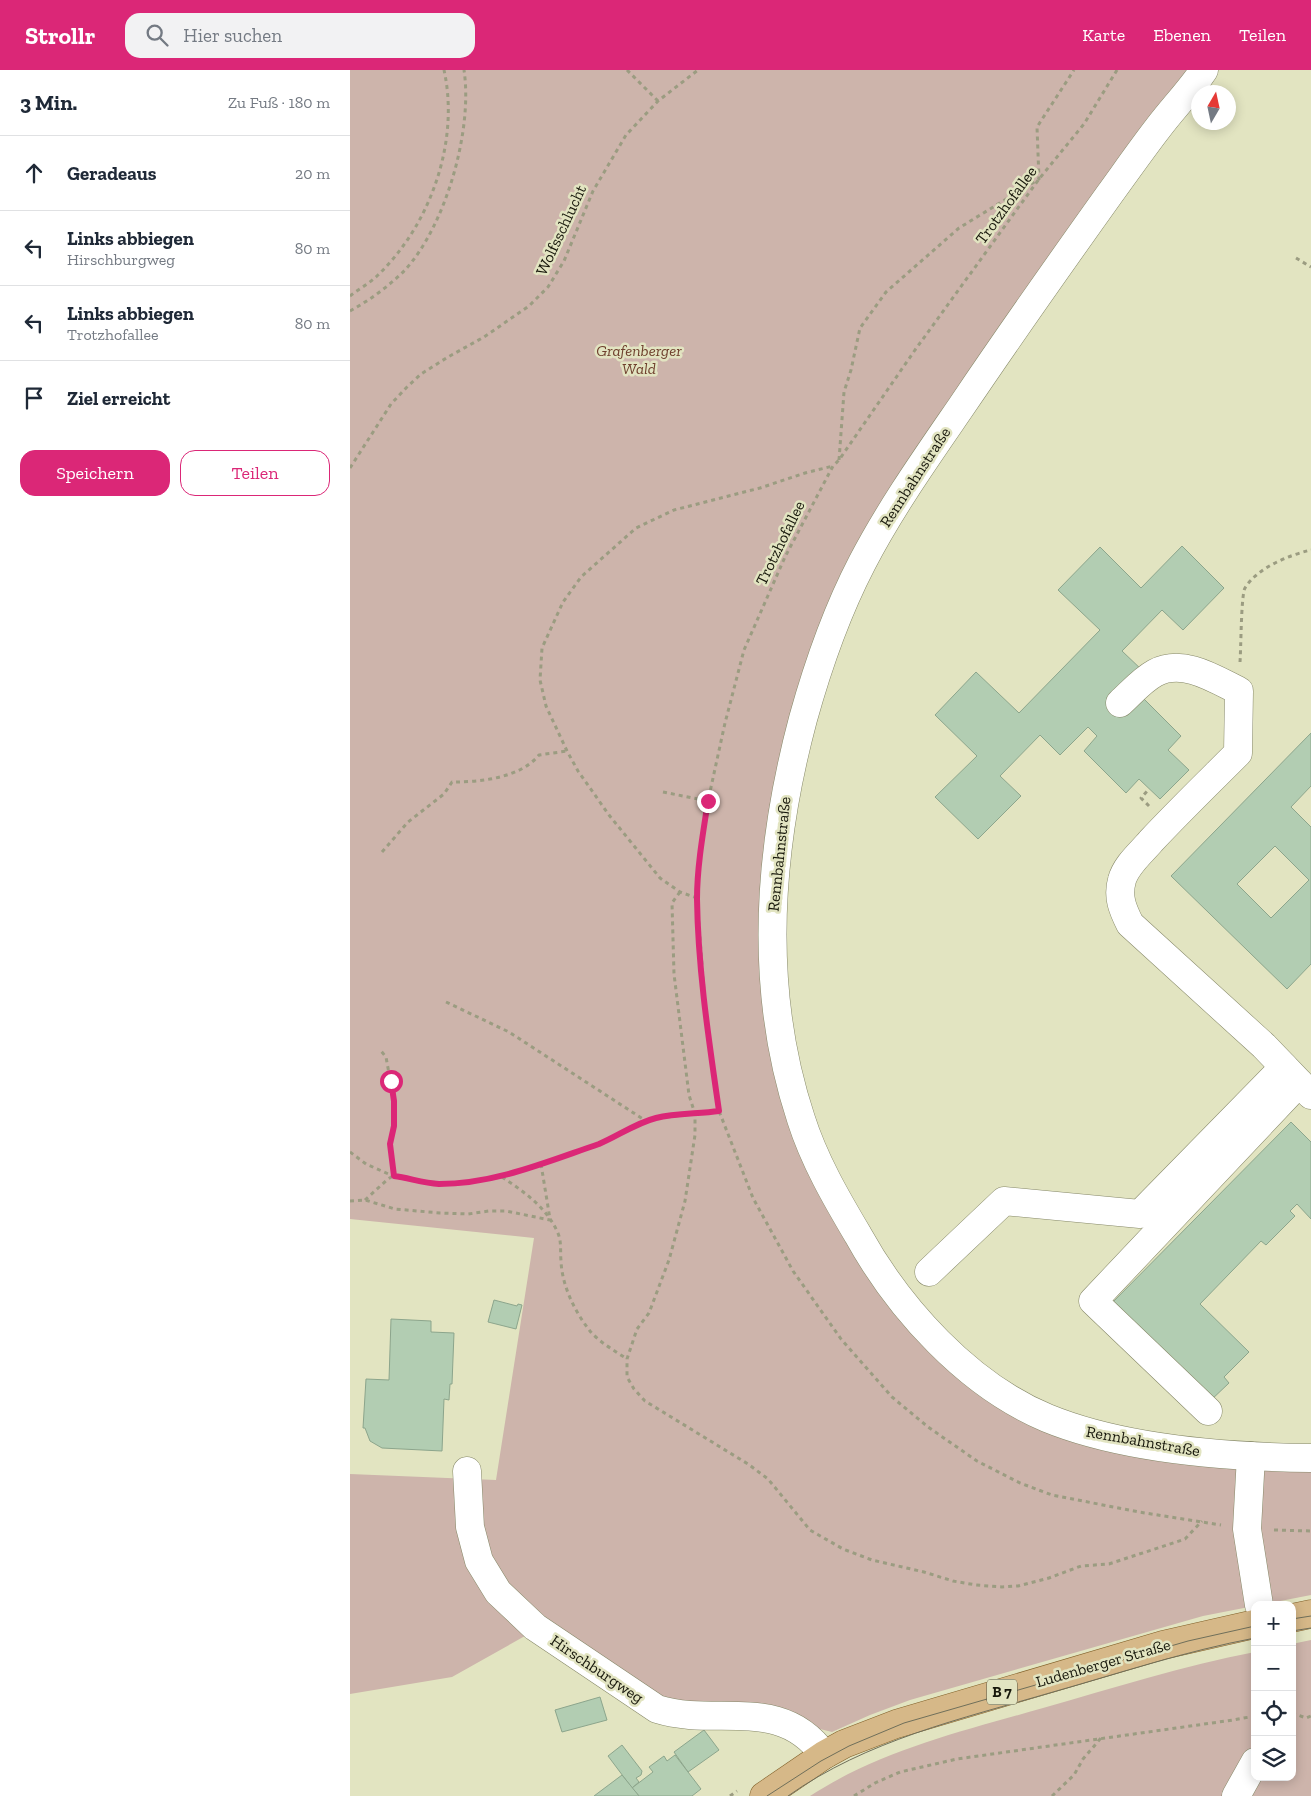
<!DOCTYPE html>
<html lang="de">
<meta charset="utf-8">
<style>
body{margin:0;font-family:"Zilla Slab",serif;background:#f2f2f3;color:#1f2937}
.controls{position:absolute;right:15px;bottom:15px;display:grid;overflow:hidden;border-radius:10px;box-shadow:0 2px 12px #0003}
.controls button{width:45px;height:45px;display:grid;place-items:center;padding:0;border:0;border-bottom:1px solid #e0e1e3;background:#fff;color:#1f2937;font:25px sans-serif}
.compass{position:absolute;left:841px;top:15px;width:45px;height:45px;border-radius:50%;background:#fff;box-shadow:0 2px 12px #0003;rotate:9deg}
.stop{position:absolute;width:15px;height:15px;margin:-11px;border:4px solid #db2777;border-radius:50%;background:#fff}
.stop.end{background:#db2777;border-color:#fff;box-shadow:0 1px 5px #0008}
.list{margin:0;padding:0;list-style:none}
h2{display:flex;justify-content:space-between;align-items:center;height:65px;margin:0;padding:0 20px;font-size:21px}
h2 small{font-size:16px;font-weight:400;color:#747a83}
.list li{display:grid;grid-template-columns:32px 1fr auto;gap:15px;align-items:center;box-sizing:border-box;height:75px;padding:0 20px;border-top:1px solid #e0e1e3}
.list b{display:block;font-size:19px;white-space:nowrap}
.list p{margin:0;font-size:16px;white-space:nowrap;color:#747a83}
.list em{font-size:16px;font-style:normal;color:#747a83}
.actions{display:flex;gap:10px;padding:15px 20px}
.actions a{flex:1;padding:11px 0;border:1px solid #db2777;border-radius:15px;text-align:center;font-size:18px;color:#db2777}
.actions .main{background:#db2777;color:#fff}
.icon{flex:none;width:28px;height:28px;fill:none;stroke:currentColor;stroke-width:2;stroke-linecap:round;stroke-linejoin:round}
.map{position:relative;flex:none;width:961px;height:1726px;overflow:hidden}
header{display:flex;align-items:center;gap:30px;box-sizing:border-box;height:70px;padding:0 25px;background:#db2777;color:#fff}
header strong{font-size:24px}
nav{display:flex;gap:28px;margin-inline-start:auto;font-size:18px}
.search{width:350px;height:45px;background:#f2f2f3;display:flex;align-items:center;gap:12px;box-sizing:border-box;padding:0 18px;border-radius:15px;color:#747a83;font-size:19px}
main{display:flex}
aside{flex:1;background:#fff}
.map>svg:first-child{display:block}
.green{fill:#cdb4ab}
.building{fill:#b2cdb2;stroke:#8ca58c;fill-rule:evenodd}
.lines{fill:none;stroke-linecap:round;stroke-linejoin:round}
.minor-casing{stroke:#868868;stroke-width:29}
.major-casing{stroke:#816029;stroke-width:29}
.path{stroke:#9b9c81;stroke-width:3;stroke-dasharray:4 4;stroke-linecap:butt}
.minor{stroke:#fff;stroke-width:28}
.major{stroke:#d6b888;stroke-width:28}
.tram{stroke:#6f6f5a;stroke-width:1}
.route{stroke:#db2777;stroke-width:6}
.labels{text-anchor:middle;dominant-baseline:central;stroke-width:5;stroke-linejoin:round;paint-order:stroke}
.shield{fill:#e2e4c1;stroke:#545442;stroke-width:1}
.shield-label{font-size:15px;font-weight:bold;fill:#17170b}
.street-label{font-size:16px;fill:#17170b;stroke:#e2e4c1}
.park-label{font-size:16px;font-style:italic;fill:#6f402d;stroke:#e2e4c1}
</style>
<header>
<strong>Strollr</strong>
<div class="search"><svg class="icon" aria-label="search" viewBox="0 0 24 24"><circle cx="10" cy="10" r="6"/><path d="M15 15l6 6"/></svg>Hier suchen</div>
<nav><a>Karte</a><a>Ebenen</a><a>Teilen</a></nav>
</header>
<main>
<aside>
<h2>3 Min.<small>Zu Fuß · 180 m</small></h2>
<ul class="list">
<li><svg class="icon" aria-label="ahead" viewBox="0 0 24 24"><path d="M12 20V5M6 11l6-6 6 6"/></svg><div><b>Geradeaus</b></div><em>20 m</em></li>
<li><svg class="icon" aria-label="left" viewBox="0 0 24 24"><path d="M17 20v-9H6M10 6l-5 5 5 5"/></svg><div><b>Links abbiegen</b><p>Hirschburgweg</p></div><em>80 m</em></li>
<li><svg class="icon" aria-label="left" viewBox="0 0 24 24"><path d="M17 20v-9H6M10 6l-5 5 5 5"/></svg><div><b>Links abbiegen</b><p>Trotzhofallee</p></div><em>80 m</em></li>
<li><svg class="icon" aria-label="arrive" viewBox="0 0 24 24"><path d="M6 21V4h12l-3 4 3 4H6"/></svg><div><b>Ziel erreicht</b></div></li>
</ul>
<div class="actions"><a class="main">Speichern</a><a>Teilen</a></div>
</aside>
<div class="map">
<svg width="961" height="1726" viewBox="0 0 961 1726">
<rect width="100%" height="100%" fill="#e2e4c1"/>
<g class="green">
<polygon points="0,0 838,0 560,396 439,668 425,987 517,1196 671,1344 961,1396 961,1525 853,1546 560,1630 520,1645 482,1662 407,1643 313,1629 198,1553 102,1607 0,1624 0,1404 146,1410 184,1168 0,1149"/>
<path d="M961 1570V1726H460C531 1680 613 1661 693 1638 763 1618 833 1596 905 1582V1707H942V1574Z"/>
</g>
<g class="building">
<polygon points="832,476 874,518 833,560 812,540 772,581 793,601 789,624 831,666 818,680 839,700 810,729 789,709 776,723 734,681 747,666 738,657 710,685 690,665 650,706 671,726 628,769 585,727 627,686 585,645 626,602 669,643 750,560 708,520 750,477 791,518"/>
<path d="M961 663V716L941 737 961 757V894L937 919 821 806ZM925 776 959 810 921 848 887 814Z"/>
<polygon points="941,1052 961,1072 961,1149 947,1134 940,1141 945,1146 916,1175 911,1171 850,1234 899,1282 874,1307 879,1313 859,1332 760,1235"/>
<polygon points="144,1230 167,1236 168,1234 172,1235 166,1259 138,1252"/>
<polygon points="41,1249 81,1251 81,1262 104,1263 102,1314 100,1314 99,1330 94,1329 92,1381 32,1378 20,1371 15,1358 13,1358 16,1309 39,1310"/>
<polygon points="250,1627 257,1650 212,1662 205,1640"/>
<polygon points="354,1660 369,1680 338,1702 324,1682"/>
<polygon points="272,1675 292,1701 291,1705 286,1708 289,1712 282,1718 258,1686"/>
<polygon points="325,1685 351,1719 342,1726 289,1726 282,1718 303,1702 299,1697 314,1686 317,1691"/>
<polygon points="272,1705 289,1726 244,1726"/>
</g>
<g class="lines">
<defs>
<g id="minor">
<path d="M854 0C840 21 823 38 808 58 791 80 775 103 759 125 709 195 659 266 611 337 576 388 540 439 512 493 486 543 468 595 453 649 418 780 408 919 451 1049 464 1090 486 1128 508 1165 549 1239 618 1315 697 1348 775 1380 878 1387 961 1388"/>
<path d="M770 633C781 623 792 610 805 603 833 588 865 609 889 621L888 683C859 712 829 741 801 771 791 783 776 795 772 810 767 827 773 840 780 854L914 976 961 1025"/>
<polyline points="579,1202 654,1131 790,1144 934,997"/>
<polyline points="858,1341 743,1231 949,1013"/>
<polyline points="901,1386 897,1459 909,1535"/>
<path d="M117 1401 120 1457 129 1491 148 1522 185 1557 307 1639C367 1658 430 1624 474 1685"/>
<polyline points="886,1726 905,1692"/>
</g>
<g id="major">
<polyline points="942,1548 961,1544"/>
<polyline points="414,1726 474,1685 494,1674 546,1654 813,1575 905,1554"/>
</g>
</defs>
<use href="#minor" class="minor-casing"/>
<use href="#major" class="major-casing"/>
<g class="path">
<polyline points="277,0 308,31"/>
<polyline points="767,0 734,54 689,109 565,280 489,390 483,396 435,487 394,580 375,653 358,731 349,791 347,828 356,947 369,1041 403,1128 443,1201 491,1269 542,1327 578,1357 627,1391 670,1413 702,1425 789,1442 871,1455"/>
<polyline points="946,188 961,197"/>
<path d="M0 226C9 219 20 213 28 205 80 155 110 72 94 0"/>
<path d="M0 241C20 230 39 216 55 200 96 155 123 60 114 0"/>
<polyline points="489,390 494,322 501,300 510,258 536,222 609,158 689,109 687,57 724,0"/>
<polyline points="0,398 41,334 56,318 71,304 98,287 134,267 179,236 198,217 214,191 243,121 276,65 308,31 348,0"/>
<path d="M890 592C891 580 891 525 895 518 907 498 939 485 961 480"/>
<polyline points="313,722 358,731"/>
<polyline points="799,736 791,728 799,719"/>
<path d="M32 782 58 752 94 724 102 712C131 712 170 708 189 685L217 681"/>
<polyline points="330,822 322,833 324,904 339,1025 345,1044 345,1065 335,1131 319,1190 299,1243 287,1259 277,1289 277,1307 284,1319 295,1331 398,1394 418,1409 460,1460 493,1479 522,1490 574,1502 603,1511 626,1515 652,1517 668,1516 699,1508 731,1496 759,1494 835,1469 852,1451"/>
<polyline points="347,828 330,822 310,808 259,745 228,701 217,681 196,636 190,610 192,578 213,532 231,507 286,458 324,440 410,418 455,403 483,396"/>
<polyline points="96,932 159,962 296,1051"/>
<polyline points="0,1082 16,1094 43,1106 54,1107 70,1112 111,1113 152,1107 249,1074 283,1057 307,1048 369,1041"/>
<polyline points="191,1094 200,1149"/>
<path d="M152 1107C173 1121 196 1137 207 1161 212 1171 210 1180 211 1191 212 1216 225 1242 240 1261 249 1272 265 1281 277 1289"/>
<polyline points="15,1130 38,1109 43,1106 40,1074 44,1056 44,1031 36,987 31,981"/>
<polyline points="0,1131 15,1130 45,1139 90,1143 118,1144 139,1141 156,1141 200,1150"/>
<polyline points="924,1460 961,1461"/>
<polyline points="942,1643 956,1648 961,1646"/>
<polyline points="380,1726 387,1721"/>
<polyline points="504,1726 525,1713 550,1702 607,1689 883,1650 905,1646"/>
<polyline points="702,1726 724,1705 733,1689 751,1668"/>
</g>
<use href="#minor" class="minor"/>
<use href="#major" class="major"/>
<g class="tram">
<polyline points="942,1549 961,1546"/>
<polyline points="942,1561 961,1558"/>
<polyline points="417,1726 471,1691 499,1676 554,1653 838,1571 905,1556"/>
<path d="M438 1726C517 1670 611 1649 703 1622 770 1603 836 1581 905 1568"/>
</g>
</g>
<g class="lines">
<path class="route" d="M41 1011 44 1031V1056L40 1074 44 1106C59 1108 73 1113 89 1114 145 1114 196 1092 249 1074 268 1066 286 1053 306 1048 326 1043 349 1044 369 1041 359 971 348 900 347 829 347 797 353 763 358 731"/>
</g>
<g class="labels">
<rect class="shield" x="637" y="1609.5" width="30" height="25" rx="4"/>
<g class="shield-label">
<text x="652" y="1622">B 7</text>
</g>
<g class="street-label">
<text transform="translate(656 135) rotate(-54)">Trotzhofallee</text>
<text transform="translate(211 160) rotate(-65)">Wolfsschlucht</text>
<text transform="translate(565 407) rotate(-57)">Rennbahnstraße</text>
<text transform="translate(430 473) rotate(-64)">Trotzhofallee</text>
<text transform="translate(429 784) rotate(-84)">Rennbahnstraße</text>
<text transform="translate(793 1371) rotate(10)">Rennbahnstraße</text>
<text transform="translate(753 1593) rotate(-16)">Ludenberger Straße</text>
<text transform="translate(247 1599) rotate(34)">Hirschburgweg</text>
</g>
<g class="park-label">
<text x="289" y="280">Grafenberger<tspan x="289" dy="18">Wald</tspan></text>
</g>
</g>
</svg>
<div class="controls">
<button>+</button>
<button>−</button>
<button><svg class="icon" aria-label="locate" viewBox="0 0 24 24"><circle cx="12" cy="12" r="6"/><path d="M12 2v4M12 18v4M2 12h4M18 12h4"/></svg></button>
<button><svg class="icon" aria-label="layers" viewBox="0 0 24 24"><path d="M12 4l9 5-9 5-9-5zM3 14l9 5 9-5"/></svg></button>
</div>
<svg class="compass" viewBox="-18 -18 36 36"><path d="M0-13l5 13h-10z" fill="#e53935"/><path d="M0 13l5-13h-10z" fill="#747a83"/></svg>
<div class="stop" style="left:41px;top:1011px"></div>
<div class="stop end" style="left:358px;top:731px"></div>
</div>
</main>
